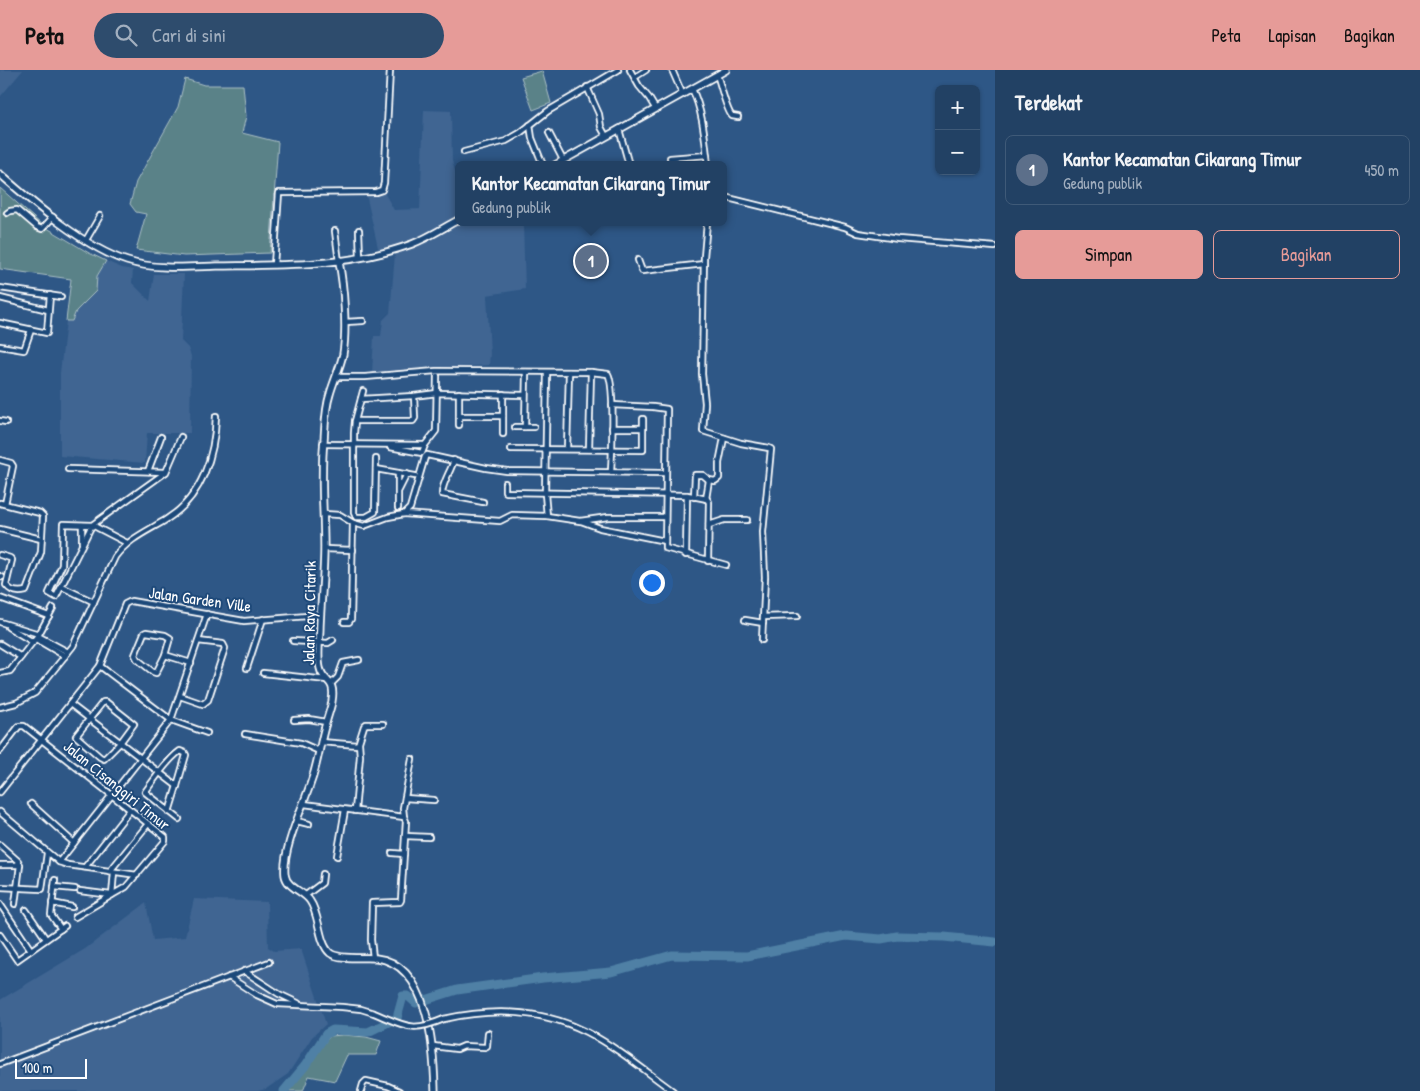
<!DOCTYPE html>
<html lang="id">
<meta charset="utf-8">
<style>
body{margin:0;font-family:"Patrick Hand",sans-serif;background:#2e4c6d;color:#f1f3f6}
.controls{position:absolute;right:15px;top:15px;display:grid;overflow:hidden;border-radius:8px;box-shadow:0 1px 4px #0004}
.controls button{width:45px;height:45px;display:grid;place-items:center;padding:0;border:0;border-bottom:1px solid #3f5a78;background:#224164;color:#f1f3f6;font:25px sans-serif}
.scale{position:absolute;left:15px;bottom:12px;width:72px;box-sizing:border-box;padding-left:5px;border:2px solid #fff;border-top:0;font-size:14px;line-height:18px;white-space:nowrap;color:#fff;-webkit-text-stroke:4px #1f4a7a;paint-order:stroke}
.you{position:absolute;left:651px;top:512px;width:18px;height:18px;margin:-12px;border:4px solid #fff;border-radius:50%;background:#1a73e8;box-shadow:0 0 0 8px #1a73e833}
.badge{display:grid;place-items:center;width:32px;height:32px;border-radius:50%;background:#e69b98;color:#fff;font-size:16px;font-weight:700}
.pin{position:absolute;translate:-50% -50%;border:2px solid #fff;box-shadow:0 1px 5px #0006}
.popup{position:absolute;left:455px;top:91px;width:272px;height:65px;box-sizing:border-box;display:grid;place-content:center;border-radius:8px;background:#224164;filter:drop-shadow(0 1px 4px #0005);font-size:16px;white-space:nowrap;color:#a2afbf}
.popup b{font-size:19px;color:#f1f3f6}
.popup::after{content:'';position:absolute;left:50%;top:100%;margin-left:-10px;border:10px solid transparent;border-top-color:#224164}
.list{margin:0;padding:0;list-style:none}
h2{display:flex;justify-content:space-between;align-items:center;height:65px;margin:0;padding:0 20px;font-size:21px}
h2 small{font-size:16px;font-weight:400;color:#a2afbf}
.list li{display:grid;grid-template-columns:32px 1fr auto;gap:15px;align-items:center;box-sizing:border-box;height:70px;margin:0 10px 10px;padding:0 10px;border:1px solid #3f5a78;border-radius:8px}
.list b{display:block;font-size:19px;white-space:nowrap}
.list p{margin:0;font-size:16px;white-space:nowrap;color:#a2afbf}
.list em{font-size:16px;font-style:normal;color:#a2afbf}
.actions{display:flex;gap:10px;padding:15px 20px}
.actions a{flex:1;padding:11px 0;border:1px solid #e69b98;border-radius:8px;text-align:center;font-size:18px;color:#e69b98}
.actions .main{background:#e69b98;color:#111}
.icon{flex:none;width:28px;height:28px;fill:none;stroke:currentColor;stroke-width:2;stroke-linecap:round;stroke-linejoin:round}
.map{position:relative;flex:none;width:995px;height:1021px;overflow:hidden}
header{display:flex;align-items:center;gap:30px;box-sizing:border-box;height:70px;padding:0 25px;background:#e69b98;color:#111}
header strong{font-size:24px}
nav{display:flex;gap:28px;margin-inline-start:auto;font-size:18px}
.search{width:350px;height:45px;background:#2e4c6d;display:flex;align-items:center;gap:12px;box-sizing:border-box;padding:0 18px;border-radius:28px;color:#a2afbf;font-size:19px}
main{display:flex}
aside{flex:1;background:#224164}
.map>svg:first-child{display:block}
.built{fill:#3f6592}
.green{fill:#5a8288;stroke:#acc0c4}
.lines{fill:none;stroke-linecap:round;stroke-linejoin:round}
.river{stroke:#4f80a5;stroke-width:9}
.minor-casing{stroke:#fff;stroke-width:8}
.tertiary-casing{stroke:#fff;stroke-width:9}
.minor{stroke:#1f4a7a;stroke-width:4.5}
.tertiary{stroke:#1f4a7a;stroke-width:5.5}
.minor-bridge-casing{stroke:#fff;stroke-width:8;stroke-linecap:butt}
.minor-bridge{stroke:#1f4a7a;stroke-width:4.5}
.labels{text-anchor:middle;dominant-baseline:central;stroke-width:4;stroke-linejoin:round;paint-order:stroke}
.street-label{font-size:16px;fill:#fff;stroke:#1f4a7a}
</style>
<header>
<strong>Peta</strong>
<div class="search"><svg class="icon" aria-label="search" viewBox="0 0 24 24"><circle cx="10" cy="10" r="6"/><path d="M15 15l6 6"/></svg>Cari di sini</div>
<nav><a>Peta</a><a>Lapisan</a><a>Bagikan</a></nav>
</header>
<main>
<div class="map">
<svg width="995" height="1021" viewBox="0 0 995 1021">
<rect width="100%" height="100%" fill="#2e5786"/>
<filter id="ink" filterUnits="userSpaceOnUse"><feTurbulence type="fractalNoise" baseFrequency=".02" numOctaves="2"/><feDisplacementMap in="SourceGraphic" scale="10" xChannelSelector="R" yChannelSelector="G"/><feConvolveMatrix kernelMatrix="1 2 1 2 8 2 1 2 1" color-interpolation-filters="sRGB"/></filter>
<g filter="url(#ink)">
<g class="built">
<polygon points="0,0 23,0 0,27"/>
<polygon points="424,40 451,41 452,91 458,111 458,152 523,152 525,219 487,225 490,284 489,295 372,303 374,266 381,266 383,250 390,243 395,184 380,187 366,124 385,124 394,140 420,139"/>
<polygon points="106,191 122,198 133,200 132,213 150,231 154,204 184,204 181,271 188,278 191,286 190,363 147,363 145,393 60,386 60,303 66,251 72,251 75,241 96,221 97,206"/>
<polygon points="194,829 267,832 268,877 274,881 301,879 326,954 312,967 288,1004 266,1019 258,1021 0,1021 0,930 85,879 146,833 153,870 185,867"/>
</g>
<g class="green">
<polygon points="542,1 551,33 533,40 521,7"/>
<polygon points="185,9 204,15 243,15 246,46 242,63 278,72 270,183 184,186 136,180 146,144 136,142 130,134 136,112 178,37"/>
<polygon points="0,118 42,155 89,183 106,191 97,206 96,221 76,241 72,251 66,251 71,209 0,199"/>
<path d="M343 965 366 967 381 971 376 985H347L335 1011 309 1006 303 1021H289C304 1003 315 983 330 966Z"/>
</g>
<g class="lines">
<polyline class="river" points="284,1021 305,996 326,964 333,960 368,962 397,948 403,926 408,926 416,933 457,920 543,908 611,902 672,885 747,886 846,866 881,869 897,866 944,867 995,872"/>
<defs>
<g id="minor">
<polyline points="630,0 639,16 649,28 655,38"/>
<polyline points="672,0 682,23"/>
<path d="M717 5C721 15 726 40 732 46L738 47"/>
<polyline points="635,7 646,0"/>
<polyline points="587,17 599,44 601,57 606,66"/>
<path d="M692 19C703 41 705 70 708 95"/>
<polyline points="530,55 532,68 543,95"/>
<polyline points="619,59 629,95"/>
<polyline points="549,63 563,90"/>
<polyline points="464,82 506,71 520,63 548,41 618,0"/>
<polyline points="670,88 707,85"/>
<polyline points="724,127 845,157 858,163 898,169 995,177"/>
<polyline points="7,143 10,141 17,140 37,157 42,159 53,147"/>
<polyline points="707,152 704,187 702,304 705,333 703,361 741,373 769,378 771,379 763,462 765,507 762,570"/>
<polyline points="359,160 360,188"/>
<polyline points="335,161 339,192"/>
<polyline points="86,170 100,146"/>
<polyline points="638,190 642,201 704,194"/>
<polyline points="274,195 279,123 376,122 382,120 384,113 390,0"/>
<polyline points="0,218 61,227"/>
<polyline points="0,228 48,240"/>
<polyline points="345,252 363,251"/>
<polyline points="0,253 47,263 50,225"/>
<polyline points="0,276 24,280 31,260"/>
<path d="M336 307H365L436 301 591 302 608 304C615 316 612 384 611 402"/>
<polyline points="363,321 355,351 354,363 354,443 356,447 366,447 375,442 376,389"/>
<polyline points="459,323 459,346 503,346 503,324"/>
<polyline points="361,329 414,326 437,323 525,325"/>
<polyline points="612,335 653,337 667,339 665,478 726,495"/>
<polyline points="0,351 6,352"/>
<polyline points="355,351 413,351 415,348 414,326"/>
<polyline points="459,355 459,346"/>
<polyline points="515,357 534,357"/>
<polyline points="525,357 526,302"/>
<polyline points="612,358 643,358"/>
<polyline points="503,364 503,346"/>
<polyline points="323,374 425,375 436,361 437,306"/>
<polyline points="390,377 422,383 425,375"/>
<polyline points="511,379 643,380 643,349"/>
<polyline points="567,379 569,302"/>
<polyline points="589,379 591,302"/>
<polyline points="0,390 11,393 13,396 5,434"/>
<path d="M454 390C451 401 442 413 442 424L483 432"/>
<polyline points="68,399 165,402"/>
<polyline points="376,399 415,406"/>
<polyline points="148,401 161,367"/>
<polyline points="398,403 398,438"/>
<polyline points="505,413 505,421 506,422 687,425 707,429 709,432 708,491"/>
<polyline points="399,420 407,404"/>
<polyline points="694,427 695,405 703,405 709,410"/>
<polyline points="706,429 709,410 715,411 719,408 719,393 724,368"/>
<path d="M0 433 40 443 43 446 41 482 26 521C18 523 11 522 6 515L12 490 10 488 0 485"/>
<polyline points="324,444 340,445 353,453 364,456 388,447 404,444 410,438 425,387 427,385 486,398 507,401 665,403"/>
<polyline points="404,444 500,451 512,445 547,446 580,451 608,447 665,447"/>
<polyline points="547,446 545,424 547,303"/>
<polyline points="581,451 600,458 665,471"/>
<polyline points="709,455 724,450 747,450"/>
<polyline points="0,459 41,469"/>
<polyline points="82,473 82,455"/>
<polyline points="127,473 92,455 63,454 62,495 49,523 56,527 92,455 166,402 181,367"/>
<polyline points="324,479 353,480"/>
<polyline points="686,485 687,425"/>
<polyline points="0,506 2,507"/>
<polyline points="62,517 94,532"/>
<polyline points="0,528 49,546"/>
<polyline points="763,547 797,546"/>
<polyline points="745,550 763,553"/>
<polyline points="0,552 39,564"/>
<polyline points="344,552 349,552 351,549 353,453"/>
<polyline points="8,557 33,572"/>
<polygon points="146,562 165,565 170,568 165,585 156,603 153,602 137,589 135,585 144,563"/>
<polyline points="38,566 68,582"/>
<polyline points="36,569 65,586"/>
<polyline points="293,571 328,573 333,570"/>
<polyline points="0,574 21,587"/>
<polyline points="165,585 191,593"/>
<polyline points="100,596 171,650 207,663"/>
<polyline points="247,598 263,549"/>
<polyline points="0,603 10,601 39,564 53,538"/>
<polyline points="263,603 327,610"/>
<polyline points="331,614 338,607 343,593 359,590"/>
<polyline points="180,626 203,634 208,630 225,578 223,574 198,571"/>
<polygon points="103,632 106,632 134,654 120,673 104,689 100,687 76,666"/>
<path d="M70 634 177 716 186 685 185 683 180 681C166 691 155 709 145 722L179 749"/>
<path d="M0 637 16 633 35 623 73 576 115 487C129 468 148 461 167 449 202 427 215 385 216 346"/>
<polyline points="294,650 309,649 326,652"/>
<polyline points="245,664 301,673 319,681"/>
<polyline points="321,672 358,675 364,656 366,654 383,654"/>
<polyline points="0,681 19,656 24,656 165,767 165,771 126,817 112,825 114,802"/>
<polyline points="0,722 100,596 125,534 131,531 244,551 320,545"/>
<polyline points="405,728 434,730"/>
<polyline points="31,734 74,773"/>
<polyline points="304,734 404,747 406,751 401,830 400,832 372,833 371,870 373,888"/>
<polyline points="355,741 360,686 359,673"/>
<polyline points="0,742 59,792 68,795 137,805"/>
<polyline points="169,742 177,716"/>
<polyline points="404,747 403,738 412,689"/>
<polyline points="297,751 309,754"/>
<polyline points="405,766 429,767"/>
<polyline points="0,775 18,791 20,795 15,834"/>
<polyline points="392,783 404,784"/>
<polyline points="337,786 345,740"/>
<polyline points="59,792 171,650 207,544"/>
<polyline points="0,795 20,795"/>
<polyline points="85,797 130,740"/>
<polyline points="110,801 148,754"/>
<polyline points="55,810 51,845 61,859"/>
<polyline points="0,817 42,819 47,783"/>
<polyline points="54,817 75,819"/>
<polyline points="80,821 111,825"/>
<polyline points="306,825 322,813 323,804"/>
<polyline points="52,833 72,837"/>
<polyline points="0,834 31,880"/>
<polyline points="26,840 46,869"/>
<polyline points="75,847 112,825"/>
<polyline points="0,865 17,890 65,856"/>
<polyline points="244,901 279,924 298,933"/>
<polyline points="229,907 257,925 277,934 342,937 361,939 374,943"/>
<path d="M444 949C493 938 541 939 587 962 618 978 645 1001 673 1021"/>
<polyline points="433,976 457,979 464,976 485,977 487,976 488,963"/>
<polyline points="0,994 269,892"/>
<polyline points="361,1021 363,1014 366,1011 388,1016 399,1021"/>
</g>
<g id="tertiary">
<polyline points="555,95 726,0"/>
<path d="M0 104C33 133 85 178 127 191 155 200 188 197 217 196 282 195 350 197 412 174 428 168 443 158 458 150"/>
<path d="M339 192C344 217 347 259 343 284 340 298 334 310 330 324 325 339 325 355 324 370 320 405 324 442 324 477 324 503 321 530 320 556 320 569 317 585 320 598 323 613 336 608 332 631 331 638 328 645 326 653 320 672 318 693 311 712 303 737 282 779 285 805 287 818 304 821 310 831 320 845 318 872 330 883 339 890 364 887 376 888 430 894 434 980 435 1021"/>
</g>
</defs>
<use href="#minor" class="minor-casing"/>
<use href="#tertiary" class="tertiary-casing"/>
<use href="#minor" class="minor"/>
<use href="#tertiary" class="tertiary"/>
<defs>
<path id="minor-bridge" d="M374 943C406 956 411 963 444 949"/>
</defs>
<use href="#minor-bridge" class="minor-bridge-casing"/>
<use href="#minor-bridge" class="minor-bridge"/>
</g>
</g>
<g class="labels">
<g class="street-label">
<text transform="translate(200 529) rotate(8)">Jalan Garden Ville</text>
<text transform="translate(309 543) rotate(-89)">Jalan Raya Citarik</text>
<text transform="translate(117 715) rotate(39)">Jalan Cisanggiri Timur</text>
</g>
</g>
</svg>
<div class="controls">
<button>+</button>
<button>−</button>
</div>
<div class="scale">100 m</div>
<div class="you"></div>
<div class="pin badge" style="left:591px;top:191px;background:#5c6f8a">1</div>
<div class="popup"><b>Kantor Kecamatan Cikarang Timur</b>Gedung publik</div>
</div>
<aside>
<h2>Terdekat<small></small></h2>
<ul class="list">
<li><span class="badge" style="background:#5c6f8a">1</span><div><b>Kantor Kecamatan Cikarang Timur</b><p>Gedung publik</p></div><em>450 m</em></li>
</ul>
<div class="actions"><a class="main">Simpan</a><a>Bagikan</a></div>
</aside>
</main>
